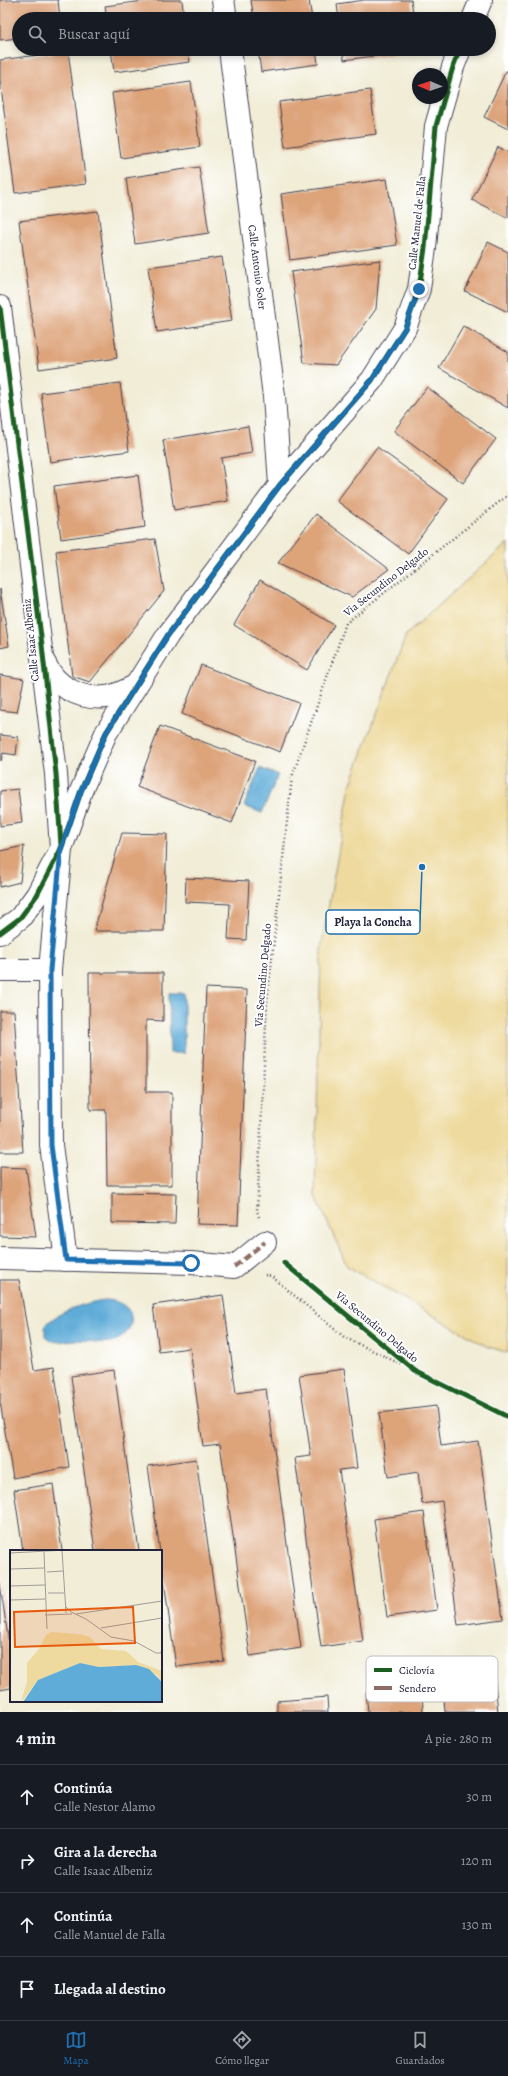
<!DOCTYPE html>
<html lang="es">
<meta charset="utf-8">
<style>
body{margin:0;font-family:Alegreya,serif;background:#20242c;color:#f1f3f6}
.compass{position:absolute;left:412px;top:68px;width:36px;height:36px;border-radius:50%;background:#171b24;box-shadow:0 2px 6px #0003;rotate:272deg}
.stop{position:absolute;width:12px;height:12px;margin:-9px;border:3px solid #1f6fb2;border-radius:50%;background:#fff}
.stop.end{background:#1f6fb2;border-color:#fff;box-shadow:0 1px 4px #0008}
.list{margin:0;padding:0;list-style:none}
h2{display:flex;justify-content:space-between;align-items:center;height:52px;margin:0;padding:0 16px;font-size:17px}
h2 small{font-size:13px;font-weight:400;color:#9ea1a6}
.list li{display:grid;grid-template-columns:26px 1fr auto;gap:12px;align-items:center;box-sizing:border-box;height:64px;padding:0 16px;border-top:1px solid #363941}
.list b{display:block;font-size:15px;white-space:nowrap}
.list p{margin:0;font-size:13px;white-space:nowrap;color:#9ea1a6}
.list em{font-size:13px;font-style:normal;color:#9ea1a6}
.icon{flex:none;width:22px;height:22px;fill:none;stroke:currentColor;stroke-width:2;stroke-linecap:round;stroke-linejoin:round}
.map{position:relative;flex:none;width:508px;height:1712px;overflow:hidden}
.search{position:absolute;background:#171b24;box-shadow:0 2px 6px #0003;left:12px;right:12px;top:12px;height:44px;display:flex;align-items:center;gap:10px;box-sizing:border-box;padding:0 14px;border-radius:22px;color:#9ea1a6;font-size:15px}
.sheet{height:308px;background:#171b24}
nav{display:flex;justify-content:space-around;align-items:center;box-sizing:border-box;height:56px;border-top:1px solid #363941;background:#171b24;font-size:11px;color:#9ea1a6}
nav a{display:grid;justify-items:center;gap:2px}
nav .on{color:#1f6fb2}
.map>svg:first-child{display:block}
.sand{fill:#eeda9e;stroke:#887e6c}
.water{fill:#5facd8;stroke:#40678a}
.building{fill:#dda379}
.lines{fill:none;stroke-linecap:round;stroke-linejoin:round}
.street-casing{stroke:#414052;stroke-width:24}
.path{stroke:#414052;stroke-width:2.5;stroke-dasharray:1 3;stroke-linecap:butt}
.street{stroke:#fff;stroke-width:22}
.quiet{stroke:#8d6e63;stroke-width:4;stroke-dasharray:8 4;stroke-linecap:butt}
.cycleway-casing{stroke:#fff;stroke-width:8}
.cycleway{stroke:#1b5e20;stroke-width:5}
.route{stroke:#1f6fb2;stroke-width:5}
.labels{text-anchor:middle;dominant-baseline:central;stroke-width:4;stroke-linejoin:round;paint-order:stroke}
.street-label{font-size:11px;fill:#22223b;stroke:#fff}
.inset-road{fill:none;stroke:#9e9c99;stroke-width:1}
.view{fill:#e8590c;fill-opacity:0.15;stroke:#e8590c;stroke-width:2}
.inset-edge{fill:none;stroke:#22223b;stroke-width:2}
.key{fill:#fff;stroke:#bdbdc4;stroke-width:1}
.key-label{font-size:11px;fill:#22223b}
.leader{fill:none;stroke:#1f6fb2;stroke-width:1.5}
.callout-dot{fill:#1f6fb2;stroke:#fff;stroke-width:1.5}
.callout{fill:#fff;stroke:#1f6fb2;stroke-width:1.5}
.callout-label{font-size:12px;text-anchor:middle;font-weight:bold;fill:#22223b}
</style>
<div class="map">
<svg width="508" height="1712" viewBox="0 0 508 1712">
<rect width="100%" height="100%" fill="#fff"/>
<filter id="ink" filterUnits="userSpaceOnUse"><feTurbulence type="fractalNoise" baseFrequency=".025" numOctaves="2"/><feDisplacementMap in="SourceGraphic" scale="8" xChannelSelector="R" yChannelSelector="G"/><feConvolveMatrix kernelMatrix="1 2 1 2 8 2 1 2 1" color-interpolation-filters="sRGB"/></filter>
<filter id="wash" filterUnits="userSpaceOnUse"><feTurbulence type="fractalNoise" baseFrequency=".012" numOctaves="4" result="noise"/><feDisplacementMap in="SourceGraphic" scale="16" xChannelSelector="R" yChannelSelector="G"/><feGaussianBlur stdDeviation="0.9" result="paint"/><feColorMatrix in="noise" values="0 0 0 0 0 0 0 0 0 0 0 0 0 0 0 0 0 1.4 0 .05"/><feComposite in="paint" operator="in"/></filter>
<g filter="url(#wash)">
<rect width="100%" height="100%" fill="#f1edd7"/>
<polygon class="sand" points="508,543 508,1353 486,1346 347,1266 315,1194 321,949 350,786 406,635"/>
<g class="water">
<polygon points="260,768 278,775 262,813 244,806"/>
<polygon points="169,993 184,993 184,1053 170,1053"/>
<path d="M105 1300C111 1300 117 1301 123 1305 137 1314 132 1333 117 1340 104 1346 91 1340 77 1340 65 1340 55 1346 45 1336V1326C56 1312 87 1302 105 1300Z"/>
</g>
<g id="blocks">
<g class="building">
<polygon points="0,0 58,0 60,19 19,19 19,38 0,40"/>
<polygon points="152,0 182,0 184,19 107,19 105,6"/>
<polygon points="251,0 309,0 312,19 254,19"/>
<polygon points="364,0 411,0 414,19 339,19 337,4"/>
<polygon points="111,49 188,49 190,62 114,72"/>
<polygon points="258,49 316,49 318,64 261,72"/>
<polygon points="343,49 419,49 419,50 344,60"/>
<polygon points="68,51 86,184 15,193 0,80 0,60"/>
<polygon points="506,71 508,71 508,129 484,117"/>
<polygon points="191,82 200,147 121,158 112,93"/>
<polygon points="370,90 376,134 285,147 279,102"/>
<polygon points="498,147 508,152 508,218 472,200"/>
<polygon points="199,167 209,233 135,244 126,178"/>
<polygon points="387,179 397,245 290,260 281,194"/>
<polygon points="98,211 117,358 39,369 19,221"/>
<polygon points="488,242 508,252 508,312 465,291"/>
<polygon points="222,257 232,321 157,332 148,267"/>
<polygon points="380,260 376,309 336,365 304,363 291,272"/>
<polygon points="463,326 508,352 508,408 439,368"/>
<polygon points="120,383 129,451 50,462 41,393"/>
<polygon points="427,387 496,439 463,483 394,431"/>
<polygon points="248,426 252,453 221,458 228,501 174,510 163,440"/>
<polygon points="377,447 448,499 408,554 337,501"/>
<polygon points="138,475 145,527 61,539 54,486"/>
<polygon points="316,514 389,569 352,597 278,563"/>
<polygon points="155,539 164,591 90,682 72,676 56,551"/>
<polygon points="260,580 334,625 307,670 234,625"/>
<polygon points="0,589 9,646 0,648"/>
<polygon points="201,665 299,703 280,752 182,714"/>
<polygon points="0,675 24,679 17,712 0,710"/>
<polygon points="160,726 255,761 232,823 137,787"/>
<polygon points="0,735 18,737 16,755 3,753 1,761"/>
<polygon points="18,789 22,823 0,826 0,791"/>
<polygon points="122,833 167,834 164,931 94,931"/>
<polygon points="24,846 20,882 0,887 0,851"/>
<polygon points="186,878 249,881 246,940 228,939 230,904 185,902"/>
<polygon points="89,973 163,973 163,1021 146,1020 146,1092 172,1092 172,1185 107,1185 106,1110 90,1110"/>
<polygon points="206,988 247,990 238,1225 197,1224"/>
<polygon points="0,1011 14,1011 23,1152 0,1152"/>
<polygon points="0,1167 26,1168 36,1237 0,1236"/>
<polygon points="112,1193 176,1194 175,1224 112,1223"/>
<polygon points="0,1280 19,1280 34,1370 54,1367 69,1467 13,1478 0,1402"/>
<polygon points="223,1295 236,1393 266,1389 301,1648 250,1656 220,1444 203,1446 190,1348 159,1352 153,1305"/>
<polygon points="344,1369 357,1468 339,1470 363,1641 321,1647 295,1458 311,1456 299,1375"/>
<polygon points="114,1370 139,1551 95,1551 71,1376"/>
<polygon points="436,1406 441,1446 478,1441 503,1619 458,1625 442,1501 422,1504 418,1472 388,1477 379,1413"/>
<polygon points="196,1459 224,1661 176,1667 148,1466"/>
<polygon points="53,1484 62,1551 23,1551 14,1490"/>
<polygon points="424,1512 437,1610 387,1617 374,1519"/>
<polygon points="0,1584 11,1657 11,1688 0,1690"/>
<polygon points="495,1681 498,1712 445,1712 443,1685"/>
<polygon points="422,1687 423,1712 368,1712 366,1692"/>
<polygon points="327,1697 328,1712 277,1712 277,1701"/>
</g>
</g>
</g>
<g filter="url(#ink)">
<use href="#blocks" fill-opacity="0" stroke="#414052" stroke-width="1"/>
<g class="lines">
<defs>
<g id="street">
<polyline points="223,0 226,19"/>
<polyline points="473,19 481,0"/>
<path id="s1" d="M230 49 274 396 280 485"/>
<polyline points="0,307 56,774 61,849 50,970 51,1145 66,1260"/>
<path d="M44 662C55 686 79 700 106 697 116 696 126 690 135 686"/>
<polyline points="0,933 20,918 37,895 61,849 81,791 106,733 168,635 280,485 372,380 405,328 419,289 425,248 436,126 453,67 460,49"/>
<polyline points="0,970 50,970"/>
<polyline points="0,1258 191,1263 234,1267 265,1242"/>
</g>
</defs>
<use href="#street" class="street-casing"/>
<g class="path">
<polyline points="259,1217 257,1211 267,1003 292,777 346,623 508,495"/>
<polyline points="282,1261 415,1371 508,1417"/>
<polyline points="265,1275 271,1276 344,1337 411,1369"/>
</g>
<use href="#street" class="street"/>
<polyline class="quiet" points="234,1267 265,1242"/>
<defs>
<g id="cycleway">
<polyline points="0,307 42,645 56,774 61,845"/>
<polyline points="0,933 20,918 37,895 61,849 81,791 106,733 168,635 280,485 372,380 405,328 419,289 425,248 436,126 453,67 460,49"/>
<polyline points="284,1263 415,1371 508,1417"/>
</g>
</defs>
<use href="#cycleway" class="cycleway-casing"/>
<use href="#cycleway" class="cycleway"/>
</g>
</g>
<g class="lines" filter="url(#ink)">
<polyline class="route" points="191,1263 66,1260 51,1145 50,970 61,849 81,791 106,733 168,635 280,485 372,380 405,328 419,289"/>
</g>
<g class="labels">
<g class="street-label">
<text transform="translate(417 223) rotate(-84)">Calle Manuel de Falla</text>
<text stroke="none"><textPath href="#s1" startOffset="220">Calle Antonio Soler</textPath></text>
<text transform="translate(386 582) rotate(-38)">Via Secundino Delgado</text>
<text transform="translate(31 640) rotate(-96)">Calle Isaac Albeniz</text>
<text transform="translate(263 975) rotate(-85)">Via Secundino Delgado</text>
<text transform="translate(377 1327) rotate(40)">Via Secundino Delgado</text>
</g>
</g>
<g transform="translate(10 1550)">
<rect width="152" height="152" fill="#f1edd7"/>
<path d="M41 82 69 84 80 87 91 99 116 101 128 112 152 121V132L147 125 126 115 89 117 70 113 28 130 11 152 17 132V113L29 99 36 85Z" fill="#eeda9e"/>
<path d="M70 113 89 117 126 115 139 119 152 132V152H13L28 130Z" fill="#5facd8"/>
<path class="inset-road" d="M52 0 56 63M34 2 37 79M0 3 56 0M0 19 34 18M37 22 53 21M0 36 35 35M38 43H54M0 50 35 49M55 56 61 62 76 69 101 87 124 91 146 103H151L152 96M66 64 152 51M35 65 62 64M91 78 152 68"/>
<path class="view" d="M123 57 125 93 5 97 4 62Z"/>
<rect width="152" height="152" class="inset-edge"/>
</g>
<rect x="366" y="1656" width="132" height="46" rx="6" class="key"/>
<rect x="374" y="1668" width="18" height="4" fill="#1b5e20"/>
<rect x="374" y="1686" width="18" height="4" fill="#8d6e63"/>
<g class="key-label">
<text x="399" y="1674">Ciclovía</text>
<text x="399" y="1692">Sendero</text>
</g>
<path class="leader" d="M422 867L420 922"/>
<circle class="callout-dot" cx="422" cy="867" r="4"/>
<rect class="callout" x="326" y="910" width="94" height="24" rx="4"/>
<g class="callout-label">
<text x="373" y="926">Playa la Concha</text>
</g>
</svg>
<svg class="compass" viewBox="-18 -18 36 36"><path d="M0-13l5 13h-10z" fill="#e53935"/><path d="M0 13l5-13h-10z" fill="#9ea1a6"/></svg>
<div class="stop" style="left:191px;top:1263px"></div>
<div class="stop end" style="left:419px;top:289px"></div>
<div class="search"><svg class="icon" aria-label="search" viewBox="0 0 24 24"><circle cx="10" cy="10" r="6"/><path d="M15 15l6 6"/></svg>Buscar aquí</div>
</div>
<section class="sheet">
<h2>4 min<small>A pie · 280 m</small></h2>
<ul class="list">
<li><svg class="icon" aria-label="ahead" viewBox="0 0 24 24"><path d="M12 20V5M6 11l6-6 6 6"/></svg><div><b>Continúa</b><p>Calle Nestor Alamo</p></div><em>30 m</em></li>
<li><svg class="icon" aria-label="right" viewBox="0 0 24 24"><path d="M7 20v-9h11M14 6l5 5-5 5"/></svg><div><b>Gira a la derecha</b><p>Calle Isaac Albeniz</p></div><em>120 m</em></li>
<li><svg class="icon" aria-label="ahead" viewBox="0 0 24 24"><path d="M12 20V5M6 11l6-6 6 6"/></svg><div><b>Continúa</b><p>Calle Manuel de Falla</p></div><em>130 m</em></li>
<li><svg class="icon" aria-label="arrive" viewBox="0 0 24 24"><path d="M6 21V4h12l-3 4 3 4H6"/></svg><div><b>Llegada al destino</b></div></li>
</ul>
</section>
<nav>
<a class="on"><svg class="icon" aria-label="map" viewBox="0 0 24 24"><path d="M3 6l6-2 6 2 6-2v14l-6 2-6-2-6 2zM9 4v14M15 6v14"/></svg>Mapa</a>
<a><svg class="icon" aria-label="directions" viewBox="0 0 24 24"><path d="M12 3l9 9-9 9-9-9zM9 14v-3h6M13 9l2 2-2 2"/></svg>Cómo llegar</a>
<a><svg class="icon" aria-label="saved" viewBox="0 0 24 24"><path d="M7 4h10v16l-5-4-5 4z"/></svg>Guardados</a>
</nav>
